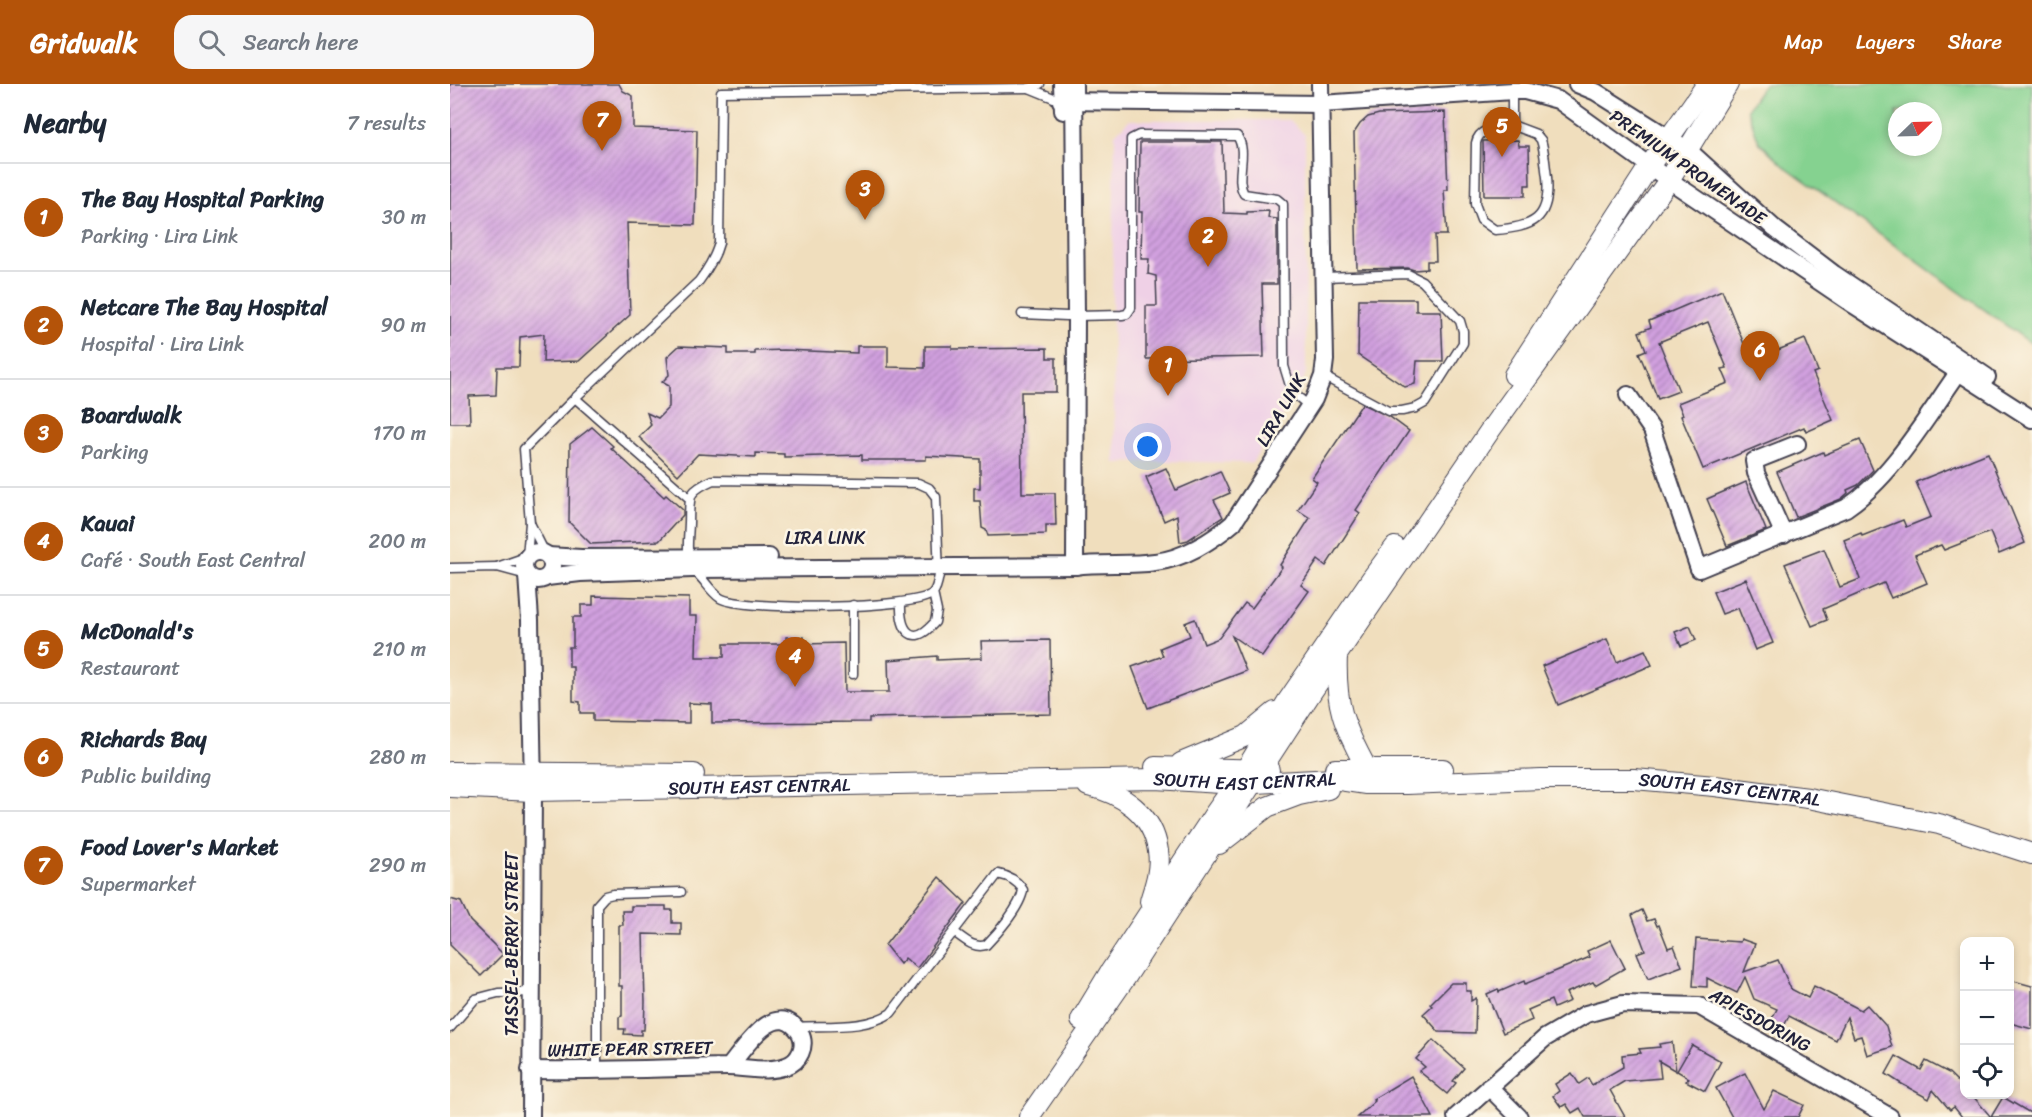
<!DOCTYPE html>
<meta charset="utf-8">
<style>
body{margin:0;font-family:Sriracha,sans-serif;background:#f6f6f7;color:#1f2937}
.controls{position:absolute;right:18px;bottom:18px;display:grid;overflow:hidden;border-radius:12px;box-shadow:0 3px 9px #0003}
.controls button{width:54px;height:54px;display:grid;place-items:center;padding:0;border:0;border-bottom:2px solid #e0e1e3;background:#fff;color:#1f2937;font:30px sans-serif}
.compass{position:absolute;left:1438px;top:18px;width:54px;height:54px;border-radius:50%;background:#fff;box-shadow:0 3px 9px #0003;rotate:67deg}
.you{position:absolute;left:698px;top:363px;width:21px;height:21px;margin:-15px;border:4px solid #fff;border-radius:50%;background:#1a73e8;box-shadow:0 0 0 9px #1a73e833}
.badge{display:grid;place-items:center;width:39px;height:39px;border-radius:50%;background:#b45309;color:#fff;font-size:20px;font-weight:700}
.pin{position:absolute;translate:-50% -50px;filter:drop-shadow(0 2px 3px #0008)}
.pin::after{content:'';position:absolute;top:32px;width:21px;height:18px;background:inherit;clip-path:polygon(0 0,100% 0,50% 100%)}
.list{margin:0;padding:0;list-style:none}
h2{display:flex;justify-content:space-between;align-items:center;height:78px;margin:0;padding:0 24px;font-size:26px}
h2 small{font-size:20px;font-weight:400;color:#747a83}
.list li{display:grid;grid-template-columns:39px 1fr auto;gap:18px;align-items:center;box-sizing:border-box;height:108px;padding:0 24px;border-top:2px solid #e0e1e3}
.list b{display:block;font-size:22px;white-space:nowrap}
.list p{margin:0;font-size:20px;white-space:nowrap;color:#747a83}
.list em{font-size:20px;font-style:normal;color:#747a83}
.icon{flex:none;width:33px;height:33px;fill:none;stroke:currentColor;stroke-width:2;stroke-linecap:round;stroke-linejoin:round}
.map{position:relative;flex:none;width:1582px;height:1033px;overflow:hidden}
header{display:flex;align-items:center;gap:36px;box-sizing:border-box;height:84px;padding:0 30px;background:#b45309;color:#fff}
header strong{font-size:28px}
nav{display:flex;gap:33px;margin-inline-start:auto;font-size:21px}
.search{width:420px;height:54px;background:#f6f6f7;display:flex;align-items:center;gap:15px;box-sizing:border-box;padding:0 21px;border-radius:18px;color:#747a83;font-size:22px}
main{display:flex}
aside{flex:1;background:#fff}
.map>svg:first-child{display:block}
.built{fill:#efd0e6}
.green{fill:#85d290;stroke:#547a66;stroke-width:1.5;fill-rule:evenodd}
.building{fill:url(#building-hatch)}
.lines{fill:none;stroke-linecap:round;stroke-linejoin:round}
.service-casing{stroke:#413e4e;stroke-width:11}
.minor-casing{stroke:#413e4e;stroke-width:20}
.tertiary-casing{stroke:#413e4e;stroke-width:22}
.service{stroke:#fff;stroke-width:8}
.minor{stroke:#fff;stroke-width:16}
.tertiary{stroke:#fff;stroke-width:20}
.labels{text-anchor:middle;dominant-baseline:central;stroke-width:5;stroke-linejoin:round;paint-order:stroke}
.street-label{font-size:18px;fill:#22223b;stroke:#fcf5e5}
</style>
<header>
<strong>Gridwalk</strong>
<div class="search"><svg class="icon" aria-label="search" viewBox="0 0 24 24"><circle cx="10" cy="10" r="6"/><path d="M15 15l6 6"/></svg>Search here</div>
<nav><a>Map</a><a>Layers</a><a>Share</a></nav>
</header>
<main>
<aside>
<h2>Nearby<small>7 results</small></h2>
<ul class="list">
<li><span class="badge">1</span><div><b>The Bay Hospital Parking</b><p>Parking · Lira Link</p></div><em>30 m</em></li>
<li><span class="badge">2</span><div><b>Netcare The Bay Hospital</b><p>Hospital · Lira Link</p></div><em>90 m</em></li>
<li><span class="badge">3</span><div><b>Boardwalk</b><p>Parking</p></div><em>170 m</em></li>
<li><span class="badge">4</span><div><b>Kauai</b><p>Café · South East Central</p></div><em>200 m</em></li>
<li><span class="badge">5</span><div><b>McDonald's</b><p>Restaurant</p></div><em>210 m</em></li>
<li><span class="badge">6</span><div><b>Richards Bay</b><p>Public building</p></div><em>280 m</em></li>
<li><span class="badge">7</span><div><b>Food Lover's Market</b><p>Supermarket</p></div><em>290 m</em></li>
</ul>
</aside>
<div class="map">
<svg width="1582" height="1033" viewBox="0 0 1582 1033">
<defs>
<pattern id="building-hatch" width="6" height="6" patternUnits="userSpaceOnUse" patternTransform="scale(1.5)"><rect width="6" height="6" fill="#d1a0df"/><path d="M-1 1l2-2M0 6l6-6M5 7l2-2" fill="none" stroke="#a982b6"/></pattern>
</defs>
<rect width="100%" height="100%" fill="#fcf5e5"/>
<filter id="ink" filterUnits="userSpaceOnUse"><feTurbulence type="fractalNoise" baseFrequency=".0167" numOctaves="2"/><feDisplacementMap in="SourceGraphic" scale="12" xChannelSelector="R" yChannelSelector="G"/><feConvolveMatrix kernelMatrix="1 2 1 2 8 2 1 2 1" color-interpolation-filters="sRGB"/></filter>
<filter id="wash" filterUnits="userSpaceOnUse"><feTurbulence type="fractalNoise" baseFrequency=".008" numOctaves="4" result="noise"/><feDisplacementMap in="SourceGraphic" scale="24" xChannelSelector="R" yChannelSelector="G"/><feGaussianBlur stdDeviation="1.35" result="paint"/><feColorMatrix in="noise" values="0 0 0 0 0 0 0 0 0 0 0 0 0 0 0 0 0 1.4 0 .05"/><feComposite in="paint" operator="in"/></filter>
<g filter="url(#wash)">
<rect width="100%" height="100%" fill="#f0debd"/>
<polygon class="built" points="679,36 840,36 855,51 856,288 851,303 802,379 702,377 665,379 662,218 665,50"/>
<path class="green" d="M1314 0H1582V260L1333 81 1309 58 1297 25ZM1447 27H1483V63H1447Z"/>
<g id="blocks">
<g class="building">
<polygon points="0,0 169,0 173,7 183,12 183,44 247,46 245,141 177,139 180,231 129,277 93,278 94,250 70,253 69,283 47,283 46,311 19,312 20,339 0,339"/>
<polygon points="995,28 998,106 994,106 997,151 985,151 986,177 977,177 977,185 964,186 958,184 907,185 904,49 910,40 918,33 929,30"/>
<polygon points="1068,56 1069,62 1079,62 1080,101 1075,101 1075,112 1034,112 1033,57"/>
<polygon points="690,58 772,58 774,129 797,130 797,128 819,127 818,134 827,135 827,200 812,200 814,273 696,275 696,222 707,222 706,192 698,190 699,175 691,175 692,128 689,128"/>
<polygon points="1272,206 1301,277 1355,255 1368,287 1363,289 1383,336 1356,348 1354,343 1253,385 1231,332 1233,331 1228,319 1278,299 1272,285 1277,284 1258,238 1209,258 1229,307 1208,315 1189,269 1196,266 1189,248 1201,243 1199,237"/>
<polygon points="909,215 966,215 966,227 991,227 993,277 967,277 965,300 955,303 908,271"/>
<polygon points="229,262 278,264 278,270 305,270 305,267 334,266 407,269 407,262 438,262 438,283 475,284 475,262 502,262 502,265 597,264 597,274 606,274 606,308 571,308 572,409 605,409 606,441 596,441 596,450 538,452 536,446 532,444 530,417 524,417 524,404 530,404 530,375 476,372 476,376 412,376 412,371 334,373 334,370 306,369 306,373 248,370 228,391 189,353 201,341 197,329 208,334 219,323 219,302 212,298 219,291 217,273"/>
<polygon points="912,320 940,333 959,347 906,426 910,429 876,482 868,476 851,501 859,507 812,573 782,552 796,587 698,624 682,583 713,572 710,564 740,552 735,539 745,535 754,560 769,554 795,519 802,524 832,483 830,481 860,434 848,426 867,398 862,394"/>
<polygon points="142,343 163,362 161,364 214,413 216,411 233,426 233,431 209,457 141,460 119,438 120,360"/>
<polygon points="1410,356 1423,386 1408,401 1397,406 1398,409 1391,415 1346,433 1327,388 1373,368 1374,371"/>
<polygon points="1538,369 1575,459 1549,470 1540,448 1494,466 1491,461 1465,471 1477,499 1441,514 1434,499 1373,525 1377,536 1362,542 1335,480 1374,465 1390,503 1410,495 1394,456 1411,449 1412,452 1453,436 1456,443 1481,433 1466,398"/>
<polygon points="716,384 726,406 770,387 780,409 764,416 773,433 738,456 730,458 727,431 714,437 696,393"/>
<polygon points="1296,398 1316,446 1277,462 1257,415"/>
<polygon points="1296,495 1323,559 1305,566 1288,524 1272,530 1263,508"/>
<polygon points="143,512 239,514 239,532 247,532 246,573 274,573 274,560 336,560 336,553 354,553 354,560 394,559 395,608 439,608 438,576 487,572 487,576 532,574 531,557 600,556 601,630 419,634 419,638 262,639 262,620 239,619 239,639 143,637 143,629 130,629 130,618 123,617 123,583 119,583 119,563 123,563 123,533 131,533 131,521 143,521"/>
<polygon points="1240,542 1246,556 1231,562 1225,548"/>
<polygon points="1157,555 1167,578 1195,566 1202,581 1108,621 1092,582"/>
<polygon points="489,793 516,819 467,884 455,874 450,880 435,861"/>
<polygon points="0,815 11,818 20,837 53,870 31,892 0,861"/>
<polygon points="181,822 216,822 216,826 222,826 222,839 231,839 231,851 193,850 195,918 194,946 191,946 191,951 174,950 175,945 169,945 169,933 172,932 172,902 169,902 169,841 173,841 172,827 181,827"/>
<polygon points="1192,826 1197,837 1204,835 1207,842 1209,841 1218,864 1224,862 1232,882 1198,895 1187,869 1195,866 1182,831"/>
<polygon points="1246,855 1290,858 1291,855 1305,860 1294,888 1328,876 1341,905 1358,914 1364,902 1411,926 1417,921 1436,942 1442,963 1417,971 1411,952 1404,954 1397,933 1386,956 1339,932 1333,944 1320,938 1327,925 1304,915 1295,893 1287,909 1257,894 1257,903 1243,902"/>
<polygon points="1161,856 1175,884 1145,901 1143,898 1116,909 1120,917 1104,924 1101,916 1078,926 1082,936 1053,949 1037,910 1048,905 1049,908 1074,897 1075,900 1140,873 1137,867"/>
<polygon points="1560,896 1582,902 1582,945 1560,939"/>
<polygon points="1001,899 1016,899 1016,907 1021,907 1021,917 1026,914 1025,949 989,948 973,930 982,922 980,920"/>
<polygon points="983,956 1014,984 1003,997 1006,999 997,1010 969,987 975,983 966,975"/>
<polygon points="1222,958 1226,987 1209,977 1211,994 1175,997 1160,1006 1175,1033 1135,1033 1130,1024 1122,1029 1116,1020 1111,1023 1103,1012 1109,1007 1105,1000 1122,989 1129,1000 1138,994 1142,1001 1173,983 1172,971 1191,969 1189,965 1210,963 1209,960"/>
<polygon points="1242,961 1271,977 1255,1007 1236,997 1239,994 1227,987"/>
<polygon points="1446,972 1471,986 1476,977 1499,989 1508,998 1515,992 1515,1011 1522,1011 1541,1033 1512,1033 1504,1023 1500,1026 1483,1006 1479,1015 1450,999 1436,990"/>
<polygon points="1295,989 1314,1025 1324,1007 1354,1021 1348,1033 1282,1033 1266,1004"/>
<polygon points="961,992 983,1033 907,1033 925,1017 923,1015"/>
<polygon points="1553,1013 1582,1030 1582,1033 1541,1033"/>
</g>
</g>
</g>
<g filter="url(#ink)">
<use href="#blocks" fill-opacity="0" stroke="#413e4e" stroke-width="1.5"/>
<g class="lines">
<defs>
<g id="service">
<polyline points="579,4 611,17"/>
<path d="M1062 41 1086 50 1091 56C1095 68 1095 81 1097 93 1101 136 1083 143 1045 146L1031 136 1025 120 1026 59C1029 43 1047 44 1062 41Z"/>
<polyline points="1062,41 1062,6"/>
<polyline points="572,230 617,232"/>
<path d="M626 232 672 231 677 230 681 224V55L689 51 787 52C799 69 784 93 794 110L827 115 833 120 834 282 842 308 859 322"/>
<polyline points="873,292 938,327 952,327 966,324 975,319 1013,259 1013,247 1010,237 972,197 958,190 874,193"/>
<polyline points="125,314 239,414"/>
<path d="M263 396 468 399 479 404 486 413 489 491C488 497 487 504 483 509 465 526 292 527 270 514 264 510 258 502 254 497 233 476 238 466 239 439 240 412 236 408 263 396Z"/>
<polyline points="80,439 95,469"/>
<path d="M77 472 80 439 74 365 125 314 249 197C258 185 265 174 269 159L271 8 579 4 590 0"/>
<polyline points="47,483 76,473"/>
<polyline points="0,484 47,483 77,491"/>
<path d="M451 519C450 547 462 564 485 538L487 527 483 509"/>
<polyline points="403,590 403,521"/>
<path d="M346 943C376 941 415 946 441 929L548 790C558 792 568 797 573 806 571 822 548 849 536 861 523 865 515 855 505 849"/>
<polyline points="0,944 25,915 48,909 82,908"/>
<polyline points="147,986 147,821 155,812 163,810 231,808"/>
</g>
<g id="minor">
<polyline points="612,0 613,27"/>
<polyline points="1127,0 1146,8 1238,66 1325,145 1384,190 1537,293"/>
<polyline points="611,17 871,20 1063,7 1075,7 1108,16 1219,96 1404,221 1582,335"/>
<path d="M1178 311 1202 346 1249 485 1396 424C1444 392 1480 327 1515 279"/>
<polyline points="1334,451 1306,389 1304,377 1347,360"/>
<circle cx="88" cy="482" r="14"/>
<polyline points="98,472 131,474 319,473"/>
<path d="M625 482C651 478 678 482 705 478 733 475 762 457 783 439L864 315 873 292 875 276 870 0"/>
<polyline points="77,491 80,536 83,707 81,1033"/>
<polyline points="97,493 130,489 242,485 625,482 626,232 624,0"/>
<path d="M80 986C146 987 211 984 277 983 296 983 317 989 336 982 349 978 357 962 350 949 326 912 294 965 279 983"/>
<polyline points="1039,1003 1069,1033"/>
<polyline points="1006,1033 1095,954 1136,930 1173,920 1249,922 1440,1033"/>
</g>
<g id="tertiary">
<polyline points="1064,291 1200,81 1257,0"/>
<path d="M887 570C885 621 893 641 917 685"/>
<polyline points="731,679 796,652 825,628"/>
<polyline points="705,683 819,686"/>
<polyline points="885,685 993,685"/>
<polyline points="0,688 244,690"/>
<path d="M638 702C672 709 703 730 708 767 711 784 705 801 700 817"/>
<path id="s1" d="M0 703 83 707 706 695 787 700 883 695 916 700H956L1091 695H1184L1265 702 1358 714 1489 740 1582 770"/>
<polyline points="769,760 817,723 849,711 878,705"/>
<polyline points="631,936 660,888 765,729 796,685 837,618 922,494 945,463"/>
<polyline points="579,1033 676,893 863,606 1041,345 1219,96 1278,0"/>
</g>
</defs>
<use href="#service" class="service-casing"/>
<use href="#minor" class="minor-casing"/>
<use href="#tertiary" class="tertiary-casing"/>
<use href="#service" class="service"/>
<use href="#minor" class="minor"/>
<use href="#tertiary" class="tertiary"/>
</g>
</g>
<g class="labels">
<g class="street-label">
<text transform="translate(1238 83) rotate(35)">PREMIUM PROMENADE</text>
<text transform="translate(831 326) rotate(-60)">LIRA LINK</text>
<text x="375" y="454">LIRA LINK</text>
<text stroke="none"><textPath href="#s1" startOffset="795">SOUTH EAST CENTRAL</textPath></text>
<text stroke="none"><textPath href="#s1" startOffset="309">SOUTH EAST CENTRAL</textPath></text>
<text stroke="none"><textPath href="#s1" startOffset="1281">SOUTH EAST CENTRAL</textPath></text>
<text transform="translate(62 860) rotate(-90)">TASSEL-BERRY STREET</text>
<text transform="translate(1310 936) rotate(29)">APIESDORING</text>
<text transform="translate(180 965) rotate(-1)">WHITE PEAR STREET</text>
</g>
</g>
</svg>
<div class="controls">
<button>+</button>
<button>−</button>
<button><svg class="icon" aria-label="locate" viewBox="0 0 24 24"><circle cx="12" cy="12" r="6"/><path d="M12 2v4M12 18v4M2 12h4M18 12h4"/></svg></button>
</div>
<svg class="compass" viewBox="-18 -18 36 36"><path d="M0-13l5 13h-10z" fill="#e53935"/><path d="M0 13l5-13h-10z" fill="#747a83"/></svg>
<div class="you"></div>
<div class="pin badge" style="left:718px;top:312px">1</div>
<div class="pin badge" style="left:758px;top:183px">2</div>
<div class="pin badge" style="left:415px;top:136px">3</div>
<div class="pin badge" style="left:345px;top:603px">4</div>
<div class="pin badge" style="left:1052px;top:73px">5</div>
<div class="pin badge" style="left:1310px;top:297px">6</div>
<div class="pin badge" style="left:152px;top:67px">7</div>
</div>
</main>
